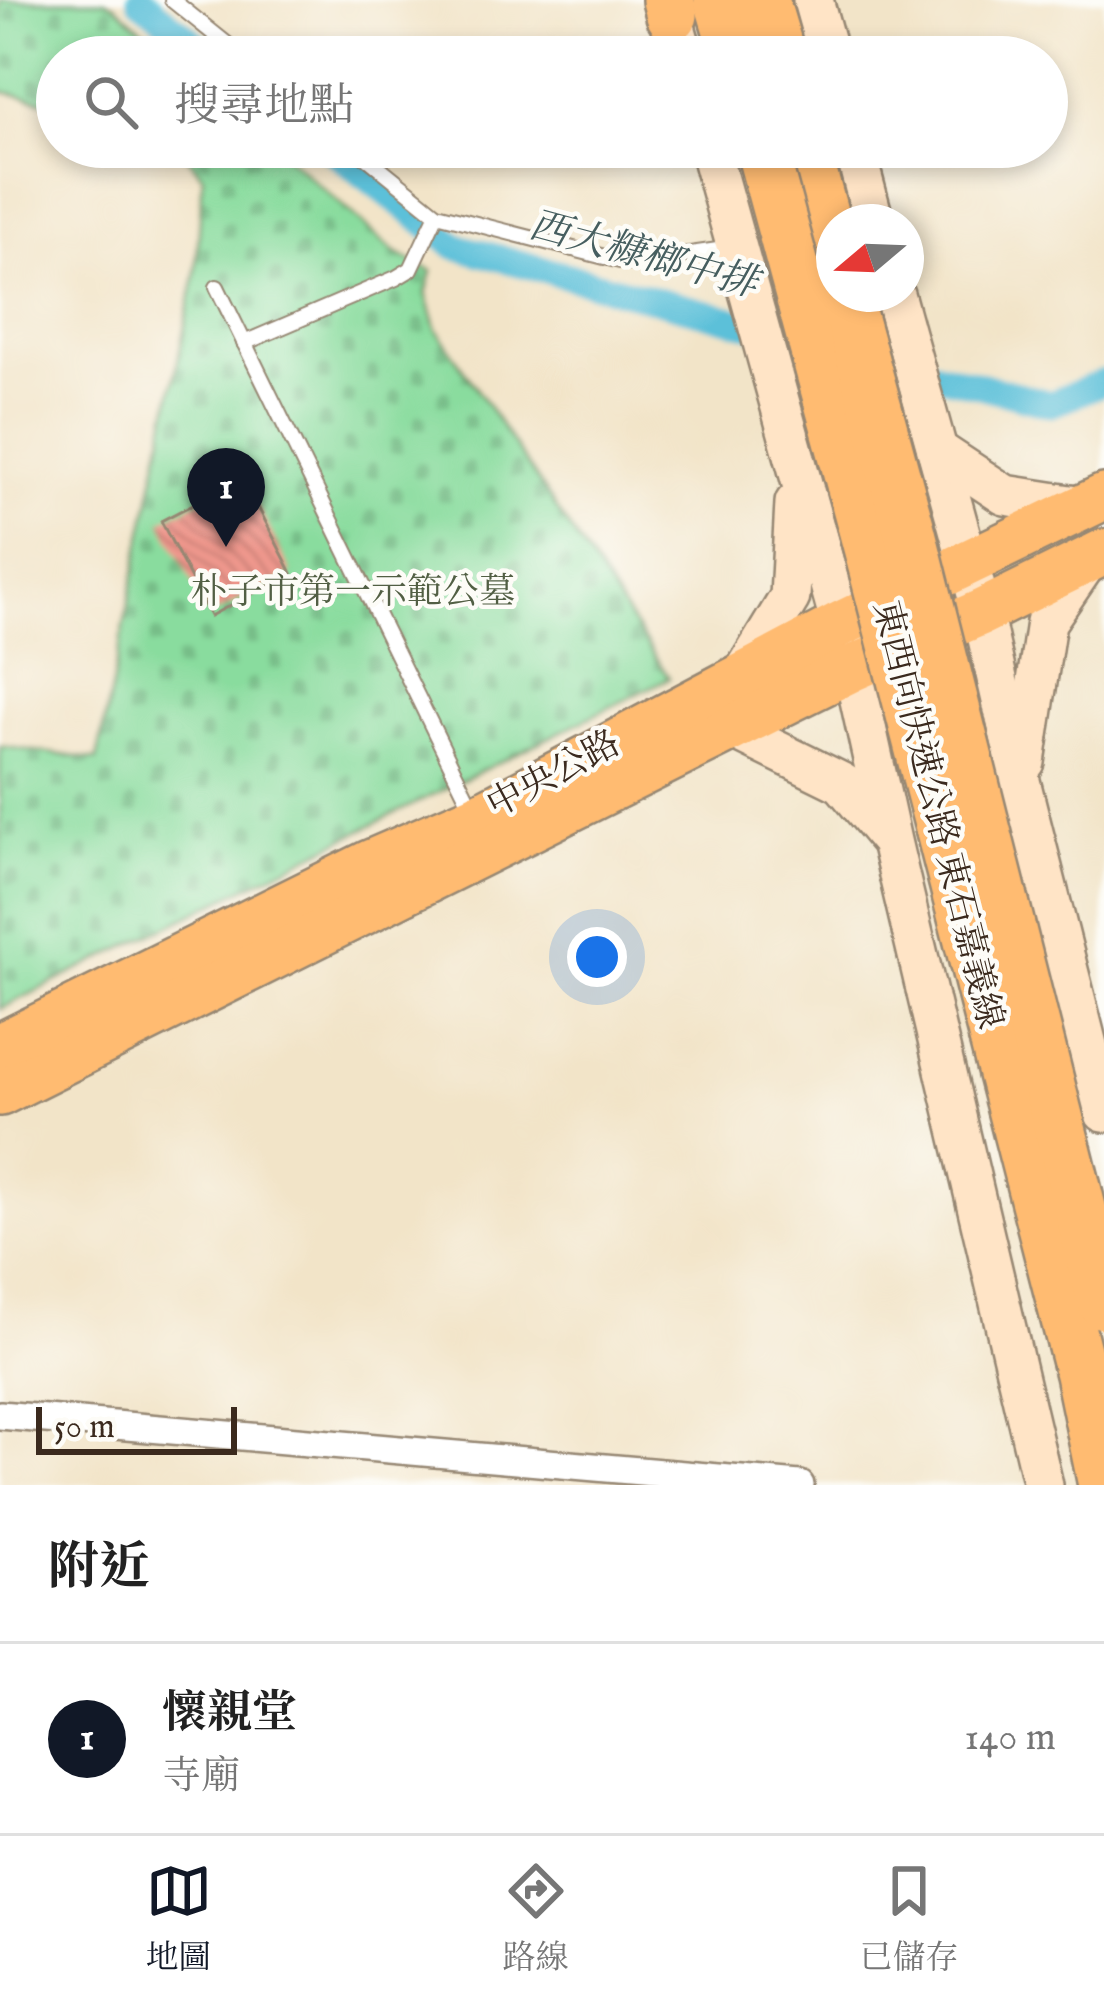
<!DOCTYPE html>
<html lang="zh-TW">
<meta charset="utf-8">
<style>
body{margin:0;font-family:"IM FELL English","Noto Serif TC",serif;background:#f2f2f2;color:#222}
.compass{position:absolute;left:816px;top:204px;width:108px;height:108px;border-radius:50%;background:#fff;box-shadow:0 6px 18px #0003;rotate:251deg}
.scale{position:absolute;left:36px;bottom:30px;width:201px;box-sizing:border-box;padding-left:12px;border:6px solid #3b2a1e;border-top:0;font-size:33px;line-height:42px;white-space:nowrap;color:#3b2a1e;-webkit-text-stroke:9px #fdfcf7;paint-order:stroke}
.you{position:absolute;left:597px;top:957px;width:42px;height:42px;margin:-30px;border:9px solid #fff;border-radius:50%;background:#1a73e8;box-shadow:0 0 0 18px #1a73e833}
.badge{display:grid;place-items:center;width:78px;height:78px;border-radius:50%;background:#111827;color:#fff;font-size:39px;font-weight:700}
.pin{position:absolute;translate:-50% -99px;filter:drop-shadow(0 3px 6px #0008)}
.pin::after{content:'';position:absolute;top:63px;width:42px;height:36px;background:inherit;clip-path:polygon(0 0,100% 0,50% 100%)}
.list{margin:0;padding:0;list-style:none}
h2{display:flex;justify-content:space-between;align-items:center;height:156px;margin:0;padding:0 48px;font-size:51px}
h2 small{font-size:39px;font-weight:400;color:#767676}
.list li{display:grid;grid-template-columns:78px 1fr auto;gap:36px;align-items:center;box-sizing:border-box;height:192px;padding:0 48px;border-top:3px solid #e0e0e0}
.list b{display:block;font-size:45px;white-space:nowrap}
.list p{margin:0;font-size:39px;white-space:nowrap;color:#767676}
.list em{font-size:39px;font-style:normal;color:#767676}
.icon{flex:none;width:66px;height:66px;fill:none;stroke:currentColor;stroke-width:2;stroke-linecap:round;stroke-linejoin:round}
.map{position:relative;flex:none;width:1104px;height:1485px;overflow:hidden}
.search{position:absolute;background:#fff;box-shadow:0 6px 18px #0003;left:36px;right:36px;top:36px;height:132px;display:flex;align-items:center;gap:30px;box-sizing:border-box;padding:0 42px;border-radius:66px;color:#767676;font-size:45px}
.sheet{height:348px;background:#fff}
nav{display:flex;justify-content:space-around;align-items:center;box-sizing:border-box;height:168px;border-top:3px solid #e0e0e0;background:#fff;font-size:33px;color:#767676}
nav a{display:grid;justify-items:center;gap:6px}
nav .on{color:#111827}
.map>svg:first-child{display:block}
.cemetery{fill:url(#cemetery-stones);stroke:#62835e;stroke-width:3}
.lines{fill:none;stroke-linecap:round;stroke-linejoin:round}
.canal{stroke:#5bc0d9;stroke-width:27}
.building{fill:url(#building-back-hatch)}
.lane-casing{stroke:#968773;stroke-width:18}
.street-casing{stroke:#968773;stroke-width:32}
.secondary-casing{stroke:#968773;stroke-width:44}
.primary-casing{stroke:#968773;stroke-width:50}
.highway-casing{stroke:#968773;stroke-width:56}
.lane{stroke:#fff;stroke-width:14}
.street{stroke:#fff;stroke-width:27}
.secondary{stroke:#ffe4c6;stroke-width:39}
.primary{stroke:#ffbb71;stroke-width:45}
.highway{stroke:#ffbb71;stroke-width:51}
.highway-bridge-casing{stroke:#968773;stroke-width:56;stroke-linecap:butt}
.highway-bridge{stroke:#ffbb71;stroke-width:51}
.labels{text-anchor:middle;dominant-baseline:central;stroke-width:9;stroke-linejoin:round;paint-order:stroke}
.park-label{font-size:36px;fill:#525f44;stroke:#fdfcf7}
.street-label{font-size:36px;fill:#3b2a1e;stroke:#fdfcf7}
.water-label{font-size:39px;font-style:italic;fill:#465e5f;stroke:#fdfcf7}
</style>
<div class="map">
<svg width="1104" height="1485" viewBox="0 0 1104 1485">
<defs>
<pattern id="cemetery-stones" width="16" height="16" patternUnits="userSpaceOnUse" patternTransform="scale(3)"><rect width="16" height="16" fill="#89dc9e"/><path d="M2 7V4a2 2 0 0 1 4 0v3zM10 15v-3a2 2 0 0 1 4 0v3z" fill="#77bd88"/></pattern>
<pattern id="building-back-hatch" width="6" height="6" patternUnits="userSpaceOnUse" patternTransform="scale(3)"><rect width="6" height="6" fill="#ef988d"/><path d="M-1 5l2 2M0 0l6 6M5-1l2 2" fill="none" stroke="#c37c73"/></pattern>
</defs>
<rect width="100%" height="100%" fill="#fdfcf7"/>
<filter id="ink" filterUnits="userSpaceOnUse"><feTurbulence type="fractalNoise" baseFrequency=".00833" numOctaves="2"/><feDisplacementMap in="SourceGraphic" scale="24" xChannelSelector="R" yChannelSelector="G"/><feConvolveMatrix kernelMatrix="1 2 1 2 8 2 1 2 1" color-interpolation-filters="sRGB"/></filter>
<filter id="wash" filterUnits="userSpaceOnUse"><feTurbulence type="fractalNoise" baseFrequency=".004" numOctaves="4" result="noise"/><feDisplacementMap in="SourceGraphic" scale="48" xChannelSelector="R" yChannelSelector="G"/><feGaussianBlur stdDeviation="2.7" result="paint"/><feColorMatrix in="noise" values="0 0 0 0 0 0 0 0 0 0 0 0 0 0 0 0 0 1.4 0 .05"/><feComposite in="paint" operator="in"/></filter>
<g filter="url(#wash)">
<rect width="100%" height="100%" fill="#f2e4c8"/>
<g class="cemetery">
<polygon points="0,0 103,0 115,5 174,57 57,57 57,104 0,91"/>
<polygon points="180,147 276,147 397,254 432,271 426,293 436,328 669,678 0,1009 0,746 97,760 196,272 203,176"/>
</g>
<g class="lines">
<g class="canal">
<polyline points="140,0 213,57"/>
<polyline points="328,147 455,246 770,330"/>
<polyline points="854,352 1051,404 1104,382"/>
</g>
</g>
<g id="blocks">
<polygon class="building" points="243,478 292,573 210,616 161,521"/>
</g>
</g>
<g filter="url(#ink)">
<use href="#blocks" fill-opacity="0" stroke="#968773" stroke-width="3"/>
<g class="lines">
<defs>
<g id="lane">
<polyline points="172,0 243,57"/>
<polyline points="354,147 437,214 628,263 732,248"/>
<polyline points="217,287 474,812"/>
<polyline points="244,343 396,278 411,269 437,214"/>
</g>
<polyline id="street" points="0,1415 800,1485"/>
<g id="secondary">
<polyline points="667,0 684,57"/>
<polyline points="813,0 829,57"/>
<polyline points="709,147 853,668 891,841 1043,1485"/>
<polyline points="854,147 874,222"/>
<polyline points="894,294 982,612 1021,785 1104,1112"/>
<polyline points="937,450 1005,495 1083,507"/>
<polyline points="742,676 790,597 795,503"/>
<polyline points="732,729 842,783 887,837"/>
<polyline points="1025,762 1046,622 1089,559"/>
</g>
<g id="primary">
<polyline points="0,1046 370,863 476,817 841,624 1104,497"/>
<polyline points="0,1093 853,668 982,612 1104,552"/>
</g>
<g id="highway">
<polyline points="668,0 672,15"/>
<polyline points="720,0 737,57"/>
<polyline points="763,0 780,57"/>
<polyline points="804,147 834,256"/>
</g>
</defs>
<use href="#lane" class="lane-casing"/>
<use href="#street" class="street-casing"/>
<use href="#secondary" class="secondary-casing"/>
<use href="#primary" class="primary-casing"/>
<use href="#highway" class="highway-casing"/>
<use href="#lane" class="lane"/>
<use href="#street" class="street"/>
<use href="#secondary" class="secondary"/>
<use href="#primary" class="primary"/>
<use href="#highway" class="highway"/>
<defs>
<g id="highway-bridge">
<polyline points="761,147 869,547 1081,1374 1104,1485"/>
<polyline points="845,294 910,533 1104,1303"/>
</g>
</defs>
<use href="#highway-bridge" class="highway-bridge-casing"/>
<use href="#highway-bridge" class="highway-bridge"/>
</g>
</g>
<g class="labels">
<g class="park-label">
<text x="353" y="593">朴子市第一示範公墓</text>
</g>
<g class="street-label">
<text transform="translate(554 775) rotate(-28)">中央公路</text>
<text transform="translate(937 815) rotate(76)">東西向快速公路 東石嘉義線</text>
</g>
<g class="water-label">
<text transform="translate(643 256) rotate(15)">西大糠榔中排</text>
</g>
</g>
</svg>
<svg class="compass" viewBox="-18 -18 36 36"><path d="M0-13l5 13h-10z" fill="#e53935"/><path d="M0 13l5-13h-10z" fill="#767676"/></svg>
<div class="scale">50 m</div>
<div class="you"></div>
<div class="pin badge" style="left:226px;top:547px">1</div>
<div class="search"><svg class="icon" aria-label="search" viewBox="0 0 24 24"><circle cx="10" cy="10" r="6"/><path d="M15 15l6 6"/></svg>搜尋地點</div>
</div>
<section class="sheet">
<h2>附近<small></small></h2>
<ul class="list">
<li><span class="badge">1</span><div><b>懷親堂</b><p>寺廟</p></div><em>140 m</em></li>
</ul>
</section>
<nav>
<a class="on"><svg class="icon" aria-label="map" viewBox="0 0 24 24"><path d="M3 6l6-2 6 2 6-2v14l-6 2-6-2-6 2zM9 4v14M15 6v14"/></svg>地圖</a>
<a><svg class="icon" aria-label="directions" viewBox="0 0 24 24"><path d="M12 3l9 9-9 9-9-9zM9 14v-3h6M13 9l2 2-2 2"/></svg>路線</a>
<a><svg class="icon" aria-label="saved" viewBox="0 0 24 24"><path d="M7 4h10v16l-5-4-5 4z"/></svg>已儲存</a>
</nav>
